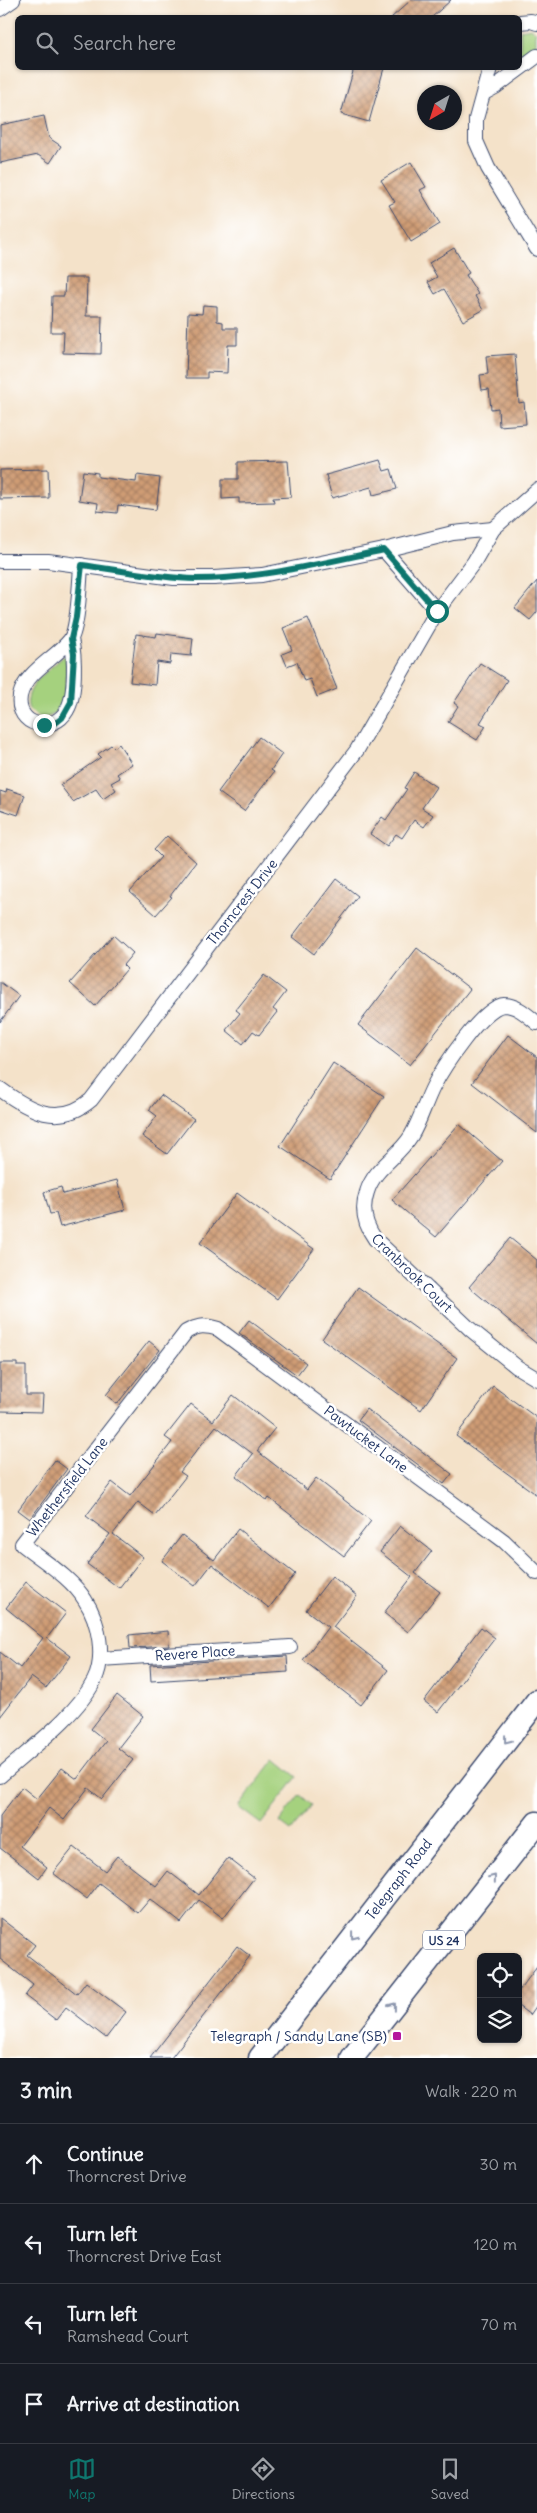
<!DOCTYPE html>
<meta charset="utf-8">
<style>
body{margin:0;font-family:Delius,sans-serif;background:#242831;color:#f1f3f6}
.controls{position:absolute;right:15px;bottom:15px;display:grid;overflow:hidden;border-radius:8px;box-shadow:0 1px 4px #0004}
.controls button{width:45px;height:45px;display:grid;place-items:center;padding:0;border:0;border-bottom:1px solid #363941;background:#171b24;color:#f1f3f6;font:25px sans-serif}
.compass{position:absolute;left:417px;top:85px;width:45px;height:45px;border-radius:50%;background:#171b24;box-shadow:0 1px 4px #0004;rotate:219deg}
.stop{position:absolute;width:15px;height:15px;margin:-11px;border:4px solid #0f766e;border-radius:50%;background:#fff}
.stop.end{background:#0f766e;border-color:#fff;box-shadow:0 1px 5px #0008}
.list{margin:0;padding:0;list-style:none}
h2{display:flex;justify-content:space-between;align-items:center;height:65px;margin:0;padding:0 20px;font-size:21px}
h2 small{font-size:16px;font-weight:400;color:#9ea1a6}
.list li{display:grid;grid-template-columns:32px 1fr auto;gap:15px;align-items:center;box-sizing:border-box;height:80px;padding:0 20px;border-top:1px solid #363941}
.list b{display:block;font-size:19px;white-space:nowrap}
.list p{margin:0;font-size:16px;white-space:nowrap;color:#9ea1a6}
.list em{font-size:16px;font-style:normal;color:#9ea1a6}
.icon{flex:none;width:28px;height:28px;fill:none;stroke:currentColor;stroke-width:2;stroke-linecap:round;stroke-linejoin:round}
.map{position:relative;flex:none;width:537px;height:2058px;overflow:hidden}
.search{position:absolute;background:#171b24;box-shadow:0 1px 4px #0004;left:15px;right:15px;top:15px;height:55px;display:flex;align-items:center;gap:12px;box-sizing:border-box;padding:0 18px;border-radius:8px;color:#9ea1a6;font-size:19px}
.sheet{height:385px;background:#171b24}
nav{display:flex;justify-content:space-around;align-items:center;box-sizing:border-box;height:70px;border-top:1px solid #363941;background:#171b24;font-size:14px;color:#9ea1a6}
nav a{display:grid;justify-items:center;gap:2px}
nav .on{color:#0f766e}
.map>svg:first-child{display:block}
.green{fill:#a5d17e;stroke:#60806e}
.building{fill:url(#building-cross-hatch)}
.lines{fill:none;stroke-linecap:round;stroke-linejoin:round}
.minor-casing{stroke:#3c4a6e;stroke-width:16}
.trunk-casing{stroke:#3c4a6e;stroke-width:25}
.minor{stroke:#fff;stroke-width:14}
.trunk{stroke:#fff;stroke-width:22}
.oneway{stroke:#8d97ae}
.route{stroke:#0f766e;stroke-width:6}
.poi-dot{fill:#b5179e;stroke:#fff;stroke-width:2}
.labels{text-anchor:middle;dominant-baseline:central;stroke-width:5;stroke-linejoin:round;paint-order:stroke}
.shield{fill:#fff;stroke:#5f6d8e;stroke-width:1}
.shield-label{font-size:12px;font-weight:bold;fill:#1b2f5e}
.street-label{font-size:14px;fill:#1b2f5e;stroke:#fff}
.poi-label{font-size:14px;fill:#1b2f5e;stroke:#fff;text-anchor:end}
</style>
<div class="map">
<svg width="537" height="2058" viewBox="0 0 537 2058">
<defs>
<pattern id="building-cross-hatch" width="8" height="8" patternUnits="userSpaceOnUse" patternTransform="scale(1.25)"><rect width="8" height="8" fill="#cf9c75"/><path d="M0 0l8 8M0 8l8-8" fill="none" stroke="#a78063"/></pattern>
</defs>
<rect width="100%" height="100%" fill="#fff"/>
<filter id="ink" filterUnits="userSpaceOnUse"><feTurbulence type="fractalNoise" baseFrequency=".02" numOctaves="2"/><feDisplacementMap in="SourceGraphic" scale="10" xChannelSelector="R" yChannelSelector="G"/><feConvolveMatrix kernelMatrix="1 2 1 2 8 2 1 2 1" color-interpolation-filters="sRGB"/></filter>
<filter id="wash" filterUnits="userSpaceOnUse"><feTurbulence type="fractalNoise" baseFrequency=".0096" numOctaves="4" result="noise"/><feDisplacementMap in="SourceGraphic" scale="20" xChannelSelector="R" yChannelSelector="G"/><feGaussianBlur stdDeviation="1.12" result="paint"/><feColorMatrix in="noise" values="0 0 0 0 0 0 0 0 0 0 0 0 0 0 0 0 0 1.4 0 .05"/><feComposite in="paint" operator="in"/></filter>
<g filter="url(#wash)">
<rect width="100%" height="100%" fill="#f4e2c9"/>
<g class="green">
<polygon points="531,28 536,32 536,44 520,60 520,30"/>
<path d="M64 656H66C67 677 71 718 40 718L29 710C21 688 50 669 64 656Z"/>
<polygon points="275,1759 297,1777 261,1824 238,1807"/>
<polygon points="300,1795 312,1805 291,1831 279,1822"/>
</g>
<g id="blocks">
<g class="building">
<polygon points="411,0 451,0 431,18 391,18"/>
<polygon points="354,68 384,68 369,122 341,114"/>
<polygon points="44,116 49,138 61,146 50,163 38,155 0,163 0,125"/>
<polygon points="411,162 426,187 420,190 440,224 411,242 389,205 395,202 381,180"/>
<polygon points="454,248 469,273 466,275 478,294 475,296 483,310 463,321 444,289 435,294 428,282 437,277 429,263"/>
<polygon points="65,278 87,278 86,316 102,316 101,354 63,353 64,332 51,332 52,296 64,296"/>
<polygon points="203,305 217,306 217,321 223,322 223,328 237,328 237,345 228,345 227,373 207,372 207,378 186,378 188,313 202,314"/>
<polygon points="515,354 519,403 524,402 526,424 499,426 498,408 491,409 489,389 482,390 480,375 488,374 486,356"/>
<polygon points="380,460 384,471 391,469 397,489 373,495 371,487 332,498 326,475"/>
<polygon points="288,461 291,497 273,498 274,502 239,503 239,498 222,499 222,479 238,479 238,462"/>
<polygon points="48,469 49,498 0,499 0,470"/>
<polygon points="83,471 98,473 98,477 136,482 137,475 160,478 156,510 118,505 117,513 97,511 98,503 79,500"/>
<polygon points="537,581 537,612 530,620 515,608"/>
<polygon points="308,618 337,689 317,697 310,679 304,681 297,662 287,666 282,654 292,650 283,628"/>
<polygon points="157,633 193,638 191,656 171,654 170,664 157,662 155,685 130,682 136,634 156,637"/>
<polygon points="480,663 507,680 480,723 486,726 477,740 448,722 458,706 454,703"/>
<polygon points="259,737 282,754 271,770 274,772 244,811 218,792"/>
<polygon points="119,744 132,764 117,774 120,778 111,783 116,790 103,799 96,789 73,802 60,785 101,757 98,754 111,745 114,748"/>
<polygon points="414,772 436,787 422,808 433,815 424,827 414,820 402,838 396,834 387,846 370,834 382,817 386,820 407,789 404,788"/>
<polygon points="7,789 25,795 18,815 0,809 0,791 6,793"/>
<polygon points="167,836 196,862 170,896 172,897 156,915 130,892 161,857 154,850"/>
<polygon points="336,879 358,896 314,954 292,937"/>
<polygon points="113,935 133,953 123,965 127,969 95,1006 70,983"/>
<polygon points="417,948 470,989 410,1065 358,1025"/>
<polygon points="264,975 286,992 273,1009 277,1012 259,1035 253,1031 243,1044 226,1030 240,1013 236,1010"/>
<polygon points="0,982 19,996 0,1022"/>
<polygon points="508,1035 537,1057 537,1133 472,1083"/>
<polygon points="333,1063 384,1096 330,1179 280,1146"/>
<polygon points="161,1095 194,1119 167,1154 142,1136 157,1116 149,1110"/>
<polygon points="459,1124 502,1161 436,1237 392,1200"/>
<polygon points="117,1180 125,1210 60,1227 56,1213 50,1214 44,1192 61,1187 63,1194"/>
<polygon points="237,1193 314,1249 277,1299 200,1243"/>
<polygon points="510,1238 537,1260 537,1344 469,1287"/>
<polygon points="358,1287 457,1358 421,1410 322,1339"/>
<polygon points="249,1320 306,1363 297,1375 239,1333"/>
<polygon points="149,1341 160,1350 117,1404 106,1395"/>
<polygon points="0,1363 17,1363 17,1366 26,1366 26,1395 43,1395 42,1412 0,1411"/>
<polygon points="493,1386 537,1418 537,1495 456,1436"/>
<polygon points="233,1395 275,1428 257,1451 307,1490 316,1478 371,1521 344,1556 269,1498 267,1501 236,1476 253,1454 216,1426 180,1472 186,1476 155,1515 138,1502 113,1534 143,1557 119,1588 87,1564 110,1534 86,1516 112,1482 130,1496 172,1442 165,1437 191,1404 213,1421"/>
<polygon points="366,1409 452,1474 444,1484 358,1420"/>
<polygon points="55,1460 67,1469 30,1519 18,1510"/>
<polygon points="400,1526 432,1551 415,1573 440,1592 408,1632 384,1613 412,1577 380,1552"/>
<polygon points="238,1529 295,1574 269,1608 212,1564 195,1586 162,1561 182,1535 214,1560"/>
<polygon points="332,1576 357,1596 333,1627 388,1670 361,1705 303,1660 328,1627 306,1610"/>
<polygon points="26,1582 66,1613 47,1638 71,1656 46,1688 31,1677 0,1717 0,1652 20,1668 43,1638 6,1608"/>
<polygon points="481,1627 495,1638 438,1712 424,1701"/>
<polygon points="168,1631 169,1646 130,1648 129,1635"/>
<polygon points="287,1656 288,1672 151,1681 150,1665"/>
<polygon points="117,1695 143,1716 118,1748 133,1760 102,1799 88,1788 64,1820 49,1808 20,1846 47,1867 39,1878 0,1848 0,1816 22,1787 37,1799 62,1768 77,1779 106,1741 91,1729"/>
<polygon points="74,1847 105,1871 117,1856 156,1886 168,1871 199,1895 228,1858 254,1878 223,1918 199,1900 181,1923 150,1899 138,1913 99,1883 87,1899 53,1873"/>
<polygon points="0,1918 35,1945 27,1955 77,1994 86,1982 126,2012 106,2038 66,2007 56,2020 25,1996 33,1985 0,1959"/>
<polygon points="237,1946 250,1956 171,2058 150,2058"/>
<polygon points="537,1967 537,2005 530,2015 518,2006 518,1992"/>
</g>
</g>
</g>
<g filter="url(#ink)">
<use href="#blocks" fill-opacity="0" stroke="#3c4a6e" stroke-width="1"/>
<g class="lines">
<defs>
<g id="minor">
<polyline points="0,9 13,0"/>
<polyline points="520,22 531,21 537,23"/>
<polyline points="490,68 476,119 476,141 488,168 537,249"/>
<polyline points="484,93 495,87 537,56"/>
<polyline points="384,550 437,611"/>
<polyline points="0,561 48,561 174,578 214,578 262,575 384,550 453,533 493,529"/>
<path d="M71 639C75 656 76 695 67 710 53 735 15 726 20 696 25 672 56 658 70 640 78 629 80 581 81 565"/>
<path d="M537 1023C527 1015 517 1005 504 1005 483 1006 442 1069 433 1087 425 1103 420 1121 411 1136 398 1157 374 1168 367 1192 361 1209 365 1225 375 1239L470 1329 517 1367 537 1379"/>
<path d="M0 1089C30 1111 59 1127 91 1100L357 750 437 611 474 562 493 529 537 490"/>
<polyline points="100,1659 290,1647"/>
<path d="M0 1776C29 1750 77 1715 94 1681 106 1658 99 1621 85 1600 71 1577 43 1561 22 1544L186 1332C198 1325 205 1325 218 1329L504 1541 537 1573"/>
</g>
<g id="trunk">
<path id="s1" d="M260 2058 537 1701"/>
<polyline points="352,2058 537,1823"/>
</g>
</defs>
<use href="#minor" class="minor-casing"/>
<use href="#trunk" class="trunk-casing"/>
<use href="#minor" class="minor"/>
<use href="#trunk" class="trunk"/>
</g>
<defs><path id="oneway-chevron" d="M-2-3.5L2.5 0L-2 3.5" fill="none" stroke-width="1.6" stroke-linecap="round" stroke-linejoin="round" transform="scale(1.25)"/></defs>
<g class="oneway">
<use href="#oneway-chevron" transform="translate(507 1740) rotate(128)"/>
<use href="#oneway-chevron" transform="translate(493 1878) rotate(-51)"/>
<use href="#oneway-chevron" transform="translate(354 1936) rotate(128)"/>
<use href="#oneway-chevron" transform="translate(393 2006) rotate(-52)"/>
</g>
</g>
<g class="lines" filter="url(#ink)">
<path class="route" d="M44 725 57 722 62 718 71 702 74 654 71 639 76 617 82 565C119 570 157 578 196 579 260 579 322 563 384 550L437 611"/>
</g>
<rect class="poi-dot" x="392" y="2031" width="10" height="10" rx="2.5"/>
<g class="labels">
<rect class="shield" x="423" y="1930.5" width="42" height="19" rx="4"/>
<g class="shield-label">
<text x="444" y="1940">US 24</text>
</g>
<g class="street-label">
<text transform="translate(242 902) rotate(-52)">Thorncrest Drive</text>
<text transform="translate(412 1273) rotate(44)">Cranbrook Court</text>
<text transform="translate(366 1439) rotate(37)">Pawtucket Lane</text>
<text transform="translate(67 1487) rotate(-52)">Whethersfield Lane</text>
<text transform="translate(195 1653) rotate(-4)">Revere Place</text>
<text stroke="none"><textPath href="#s1" startOffset="226">Telegraph Road</textPath></text>
</g>
<g class="poi-label">
<text x="387" y="2036">Telegraph / Sandy Lane (SB)</text>
</g>
</g>
</svg>
<div class="controls">
<button><svg class="icon" aria-label="locate" viewBox="0 0 24 24"><circle cx="12" cy="12" r="6"/><path d="M12 2v4M12 18v4M2 12h4M18 12h4"/></svg></button>
<button><svg class="icon" aria-label="layers" viewBox="0 0 24 24"><path d="M12 4l9 5-9 5-9-5zM3 14l9 5 9-5"/></svg></button>
</div>
<svg class="compass" viewBox="-18 -18 36 36"><path d="M0-13l5 13h-10z" fill="#e53935"/><path d="M0 13l5-13h-10z" fill="#9ea1a6"/></svg>
<div class="stop" style="left:437px;top:611px"></div>
<div class="stop end" style="left:44px;top:725px"></div>
<div class="search"><svg class="icon" aria-label="search" viewBox="0 0 24 24"><circle cx="10" cy="10" r="6"/><path d="M15 15l6 6"/></svg>Search here</div>
</div>
<section class="sheet">
<h2>3 min<small>Walk · 220 m</small></h2>
<ul class="list">
<li><svg class="icon" aria-label="ahead" viewBox="0 0 24 24"><path d="M12 20V5M6 11l6-6 6 6"/></svg><div><b>Continue</b><p>Thorncrest Drive</p></div><em>30 m</em></li>
<li><svg class="icon" aria-label="left" viewBox="0 0 24 24"><path d="M17 20v-9H6M10 6l-5 5 5 5"/></svg><div><b>Turn left</b><p>Thorncrest Drive East</p></div><em>120 m</em></li>
<li><svg class="icon" aria-label="left" viewBox="0 0 24 24"><path d="M17 20v-9H6M10 6l-5 5 5 5"/></svg><div><b>Turn left</b><p>Ramshead Court</p></div><em>70 m</em></li>
<li><svg class="icon" aria-label="arrive" viewBox="0 0 24 24"><path d="M6 21V4h12l-3 4 3 4H6"/></svg><div><b>Arrive at destination</b></div></li>
</ul>
</section>
<nav>
<a class="on"><svg class="icon" aria-label="map" viewBox="0 0 24 24"><path d="M3 6l6-2 6 2 6-2v14l-6 2-6-2-6 2zM9 4v14M15 6v14"/></svg>Map</a>
<a><svg class="icon" aria-label="directions" viewBox="0 0 24 24"><path d="M12 3l9 9-9 9-9-9zM9 14v-3h6M13 9l2 2-2 2"/></svg>Directions</a>
<a><svg class="icon" aria-label="saved" viewBox="0 0 24 24"><path d="M7 4h10v16l-5-4-5 4z"/></svg>Saved</a>
</nav>
